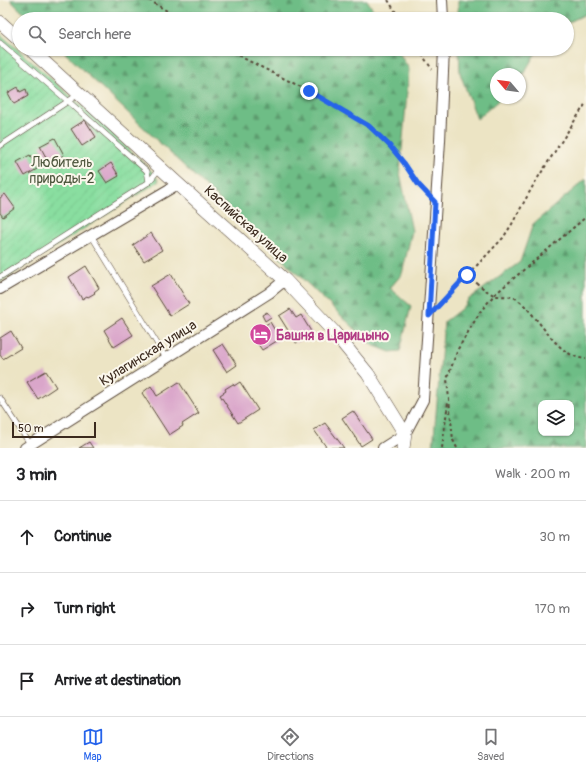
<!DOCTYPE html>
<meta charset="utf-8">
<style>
body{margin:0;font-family:Pangolin,sans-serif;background:#f2f2f2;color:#202124}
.controls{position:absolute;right:12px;bottom:12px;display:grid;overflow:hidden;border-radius:8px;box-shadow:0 1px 3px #0004}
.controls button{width:36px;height:36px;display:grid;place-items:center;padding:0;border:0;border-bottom:1px solid #e0e0e0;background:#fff;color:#202124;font:20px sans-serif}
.compass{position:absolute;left:490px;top:68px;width:36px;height:36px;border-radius:50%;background:#fff;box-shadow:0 1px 3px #0004;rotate:299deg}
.scale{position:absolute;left:12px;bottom:10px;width:84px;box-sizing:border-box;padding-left:4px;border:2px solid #3b2a1e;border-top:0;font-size:11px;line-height:14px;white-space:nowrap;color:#3b2a1e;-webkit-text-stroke:3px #fbf7ec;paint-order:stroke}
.stop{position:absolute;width:12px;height:12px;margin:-9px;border:3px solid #2563eb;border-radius:50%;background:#fff}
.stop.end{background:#2563eb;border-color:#fff;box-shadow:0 1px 4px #0008}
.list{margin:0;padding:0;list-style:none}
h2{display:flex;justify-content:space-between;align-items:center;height:52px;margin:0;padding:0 16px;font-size:17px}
h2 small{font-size:13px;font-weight:400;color:#757577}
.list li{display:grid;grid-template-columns:26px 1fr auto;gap:12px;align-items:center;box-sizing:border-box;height:72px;padding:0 16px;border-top:1px solid #e0e0e0}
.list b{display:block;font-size:15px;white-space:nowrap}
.list em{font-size:13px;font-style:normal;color:#757577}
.icon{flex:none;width:22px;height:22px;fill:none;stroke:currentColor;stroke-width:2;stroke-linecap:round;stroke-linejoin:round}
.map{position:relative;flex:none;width:586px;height:448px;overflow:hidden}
.search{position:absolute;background:#fff;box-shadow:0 1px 3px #0004;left:12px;right:12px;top:12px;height:44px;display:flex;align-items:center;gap:10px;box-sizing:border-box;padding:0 14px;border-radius:22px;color:#757577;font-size:15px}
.sheet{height:268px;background:#fff}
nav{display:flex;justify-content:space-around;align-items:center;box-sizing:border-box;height:56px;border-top:1px solid #e0e0e0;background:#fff;font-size:11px;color:#757577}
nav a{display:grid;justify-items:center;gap:2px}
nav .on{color:#2563eb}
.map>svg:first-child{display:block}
.forest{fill:url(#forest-firs);stroke:#547452;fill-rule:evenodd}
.garden{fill:url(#garden-furrows);stroke:#62845f}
.building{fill:#daa6ca}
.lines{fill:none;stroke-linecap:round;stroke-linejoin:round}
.service-casing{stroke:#564637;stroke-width:6}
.minor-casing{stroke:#564637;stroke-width:12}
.tertiary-casing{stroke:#564637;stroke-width:14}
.path{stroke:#564637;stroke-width:2;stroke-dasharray:3 3;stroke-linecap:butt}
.service{stroke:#fff;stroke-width:5}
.minor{stroke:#fff;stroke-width:10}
.tertiary{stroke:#fff;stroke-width:13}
.route{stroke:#2563eb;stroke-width:5}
.labels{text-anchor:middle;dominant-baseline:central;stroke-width:4;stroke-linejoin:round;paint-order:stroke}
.park-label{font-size:14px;fill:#4e573e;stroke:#fbf7ec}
.street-label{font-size:14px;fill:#3b2a1e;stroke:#fbf7ec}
.hotel-label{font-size:14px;font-weight:bold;fill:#b23c85;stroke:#fbf7ec;text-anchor:start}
</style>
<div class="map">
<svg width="586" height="448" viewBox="0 0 586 448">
<defs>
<pattern id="forest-firs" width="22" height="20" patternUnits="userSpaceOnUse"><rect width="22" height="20" fill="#6ebd86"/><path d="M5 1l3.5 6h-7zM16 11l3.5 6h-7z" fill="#5c9a6d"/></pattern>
<pattern id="garden-furrows" width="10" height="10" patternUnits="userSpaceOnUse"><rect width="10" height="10" fill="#89dea0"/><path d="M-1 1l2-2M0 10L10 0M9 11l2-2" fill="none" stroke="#77bf89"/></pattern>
</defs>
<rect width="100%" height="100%" fill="#fbf7ec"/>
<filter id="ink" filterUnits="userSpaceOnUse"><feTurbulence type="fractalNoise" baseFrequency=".025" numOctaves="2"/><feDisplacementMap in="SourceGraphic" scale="8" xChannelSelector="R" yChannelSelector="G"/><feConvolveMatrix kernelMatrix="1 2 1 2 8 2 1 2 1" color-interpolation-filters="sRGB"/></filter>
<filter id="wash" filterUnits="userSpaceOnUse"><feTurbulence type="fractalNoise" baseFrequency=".012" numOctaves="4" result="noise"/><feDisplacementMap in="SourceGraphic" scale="16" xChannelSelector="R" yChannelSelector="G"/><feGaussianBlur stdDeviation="0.9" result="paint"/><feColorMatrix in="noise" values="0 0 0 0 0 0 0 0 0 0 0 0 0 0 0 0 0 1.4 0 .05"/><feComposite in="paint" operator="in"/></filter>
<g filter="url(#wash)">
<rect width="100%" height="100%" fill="#ece4c4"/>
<g class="forest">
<polygon points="10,0 367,0 379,19 30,19"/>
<polygon points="458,0 586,0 586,14 567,23 567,19 458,19"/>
<polygon points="61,49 397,49 409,69 400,173 412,231 402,274 390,288 411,306 400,351 390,352 372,345"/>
<polygon points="459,49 538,49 520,80 520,74 496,74 496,98 501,98 477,119 460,73"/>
<path d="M586 179V448H433L444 322 461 309 469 299 520 262 533 224ZM541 403H571V433H541Z"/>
</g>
<polygon class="garden" points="0,34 108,129 154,174 159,181 0,282"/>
<g id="blocks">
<g class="building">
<polygon points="18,87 20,92 26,89 28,96 14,104 8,93"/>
<polygon points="85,120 96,137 82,146 71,129"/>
<polygon points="55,138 64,155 49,163 40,146"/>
<polygon points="30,155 37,169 25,176 17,162"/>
<polygon points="111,163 119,176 107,183 99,171"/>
<polygon points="5,194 15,208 3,217 0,213 0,198"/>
<polygon points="151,233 162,250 144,261 133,245"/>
<polygon points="86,266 99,288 94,292 95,293 88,297 87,296 82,299 69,277"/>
<polygon points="171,274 189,304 170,316 151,286"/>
<polygon points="290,309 296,318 301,315 312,333 296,343 279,316"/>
<polygon points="267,312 271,317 265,321 262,315"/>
<polygon points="122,318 133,335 114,347 104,330"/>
<polygon points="270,322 280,339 262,350 251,334"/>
<polygon points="11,331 21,348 3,359 0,355 0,338"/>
<polygon points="223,344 237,365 227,372 213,350"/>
<polygon points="46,371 56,387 38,399 27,382"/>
<polygon points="179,382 199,413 182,424 183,426 169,435 142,393 151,386 157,396"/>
<polygon points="240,382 258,410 238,423 220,395 226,391 225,389 233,384 234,386"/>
<polygon points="353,411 372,439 361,446 342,418"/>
<polygon points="325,423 344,448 327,448 314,430"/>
<polygon points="89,442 93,448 79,448"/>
</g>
</g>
</g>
<g filter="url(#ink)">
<use href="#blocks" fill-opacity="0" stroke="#564637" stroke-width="1"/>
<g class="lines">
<defs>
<g id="service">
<polyline points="0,43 68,101 147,171 149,182"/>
<polyline points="0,146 79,94"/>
<polyline points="91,235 166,358"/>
<polyline points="0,277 149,182 159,169"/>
<polyline points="0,398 30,444"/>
</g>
<g id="minor">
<polyline points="442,0 443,19"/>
<polyline points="0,289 178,184"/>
<polyline points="25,448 269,293 285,280"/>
<polyline points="383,448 405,434 423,400 440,141 444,49"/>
</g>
<g id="tertiary">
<polyline points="0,22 19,39"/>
<polyline points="30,49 178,184 285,280 333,331 368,374 405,434 403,448"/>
</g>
</defs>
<use href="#service" class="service-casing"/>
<use href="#minor" class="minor-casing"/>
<use href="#tertiary" class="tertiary-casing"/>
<g class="path">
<polyline points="149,0 180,19"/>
<polyline points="388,0 400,19"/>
<polyline points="229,49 243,58 309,91 369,126 389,145 404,163 418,184 427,193"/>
<polyline points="418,49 432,69"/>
<path d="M467 275C473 280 488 293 494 295 502 298 511 294 518 300 540 317 556 357 586 359"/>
<polyline points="439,305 503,238 512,224 534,184 586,103"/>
<polyline points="442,448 448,402"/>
<polyline points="457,448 453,440 447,379 458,349 480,312 494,295 586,217"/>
</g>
<use href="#service" class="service"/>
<use href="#minor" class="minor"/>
<use href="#tertiary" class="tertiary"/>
</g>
</g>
<g class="lines" filter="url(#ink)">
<polyline class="route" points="309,91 369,126 389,145 404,163 418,184 435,202 429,316 467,275"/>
</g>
<defs>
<symbol id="hotel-disc" viewBox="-11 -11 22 22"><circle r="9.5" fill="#d1479c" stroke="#fbf7ec"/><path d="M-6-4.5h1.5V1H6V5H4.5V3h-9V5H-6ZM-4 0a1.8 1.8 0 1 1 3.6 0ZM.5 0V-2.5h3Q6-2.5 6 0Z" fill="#fff"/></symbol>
</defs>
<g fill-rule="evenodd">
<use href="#hotel-disc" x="248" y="322" width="25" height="25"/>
</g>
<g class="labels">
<g class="park-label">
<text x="62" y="162">Любитель<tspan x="62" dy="16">природы-2</tspan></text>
</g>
<g class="street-label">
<text transform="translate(246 224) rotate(42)">Каспийская улица</text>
<text transform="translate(148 353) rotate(-32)">Кулагинская улица</text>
</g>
<g class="hotel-label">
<text x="276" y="335">Башня в Царицыно</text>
</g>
</g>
</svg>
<div class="controls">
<button><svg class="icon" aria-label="layers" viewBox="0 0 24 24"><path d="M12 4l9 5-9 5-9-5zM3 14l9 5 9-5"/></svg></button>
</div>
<svg class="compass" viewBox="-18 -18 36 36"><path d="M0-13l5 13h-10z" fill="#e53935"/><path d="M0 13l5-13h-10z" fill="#757577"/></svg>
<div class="scale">50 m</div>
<div class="stop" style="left:467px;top:275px"></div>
<div class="stop end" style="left:309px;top:91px"></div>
<div class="search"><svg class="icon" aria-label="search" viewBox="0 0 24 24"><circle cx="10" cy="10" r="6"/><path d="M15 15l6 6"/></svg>Search here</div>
</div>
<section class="sheet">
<h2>3 min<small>Walk · 200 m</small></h2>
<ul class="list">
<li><svg class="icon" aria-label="ahead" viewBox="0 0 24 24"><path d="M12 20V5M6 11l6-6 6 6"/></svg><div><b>Continue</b></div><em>30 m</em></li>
<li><svg class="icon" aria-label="right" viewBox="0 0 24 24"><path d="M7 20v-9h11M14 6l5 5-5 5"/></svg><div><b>Turn right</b></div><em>170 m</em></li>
<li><svg class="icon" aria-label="arrive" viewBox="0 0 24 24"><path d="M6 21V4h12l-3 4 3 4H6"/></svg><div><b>Arrive at destination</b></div></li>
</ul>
</section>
<nav>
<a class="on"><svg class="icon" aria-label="map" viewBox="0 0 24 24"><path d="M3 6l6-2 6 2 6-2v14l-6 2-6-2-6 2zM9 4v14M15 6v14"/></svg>Map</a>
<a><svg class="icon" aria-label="directions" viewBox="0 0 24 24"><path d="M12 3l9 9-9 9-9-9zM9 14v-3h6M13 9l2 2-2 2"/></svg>Directions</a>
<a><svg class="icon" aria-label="saved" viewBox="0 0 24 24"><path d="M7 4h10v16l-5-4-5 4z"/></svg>Saved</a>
</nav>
